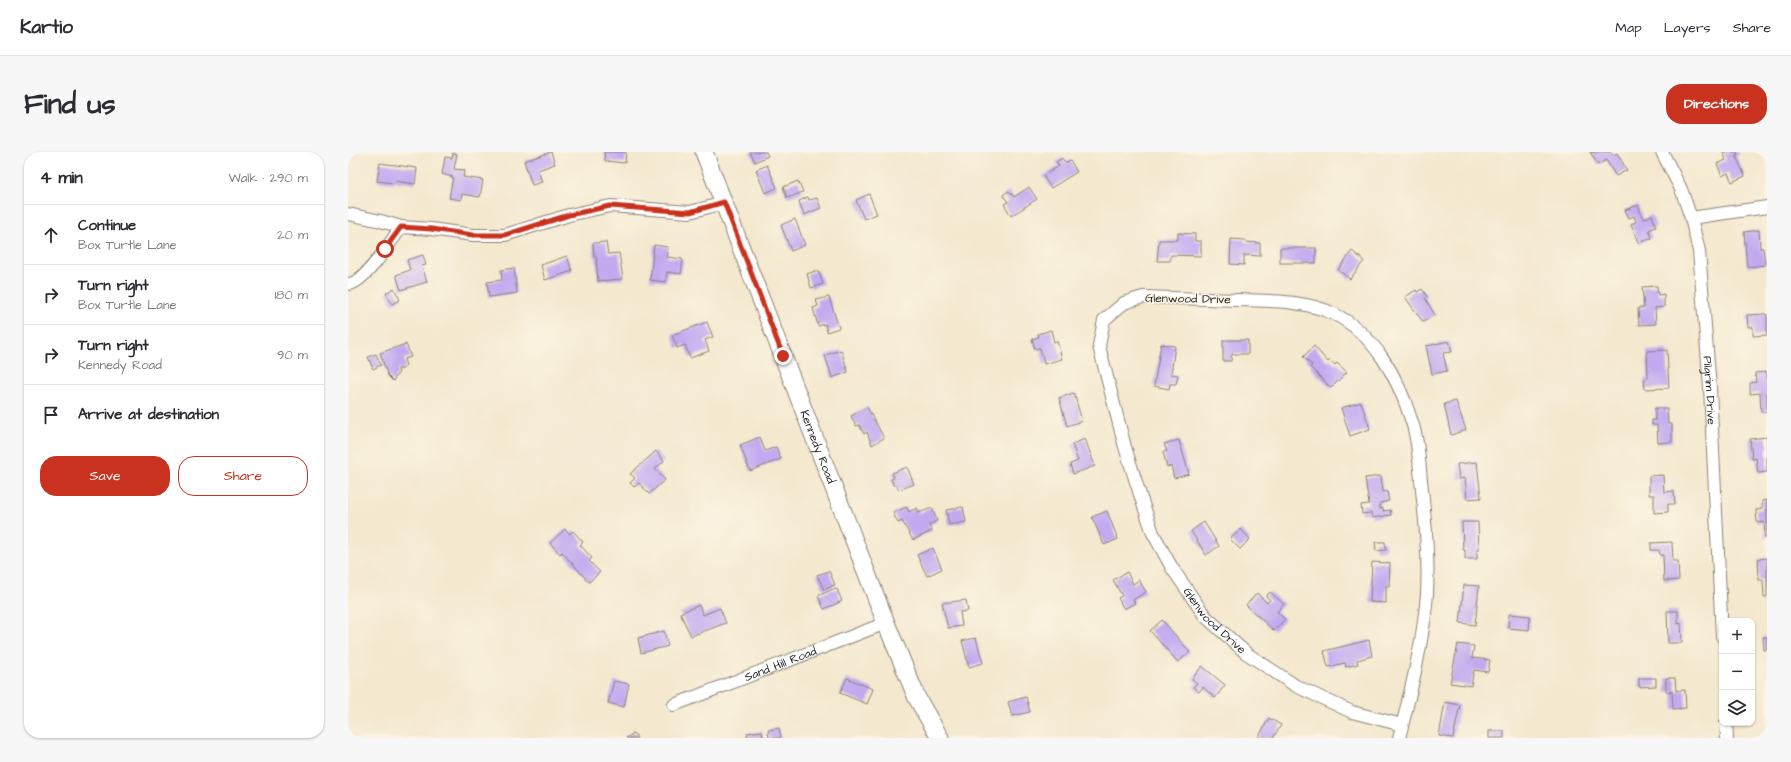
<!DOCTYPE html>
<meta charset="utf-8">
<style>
body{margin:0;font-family:"Architects Daughter",sans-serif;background:#f7f7f7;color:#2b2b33}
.controls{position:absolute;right:12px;bottom:12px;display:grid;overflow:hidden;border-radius:8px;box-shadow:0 1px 3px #0004}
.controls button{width:36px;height:36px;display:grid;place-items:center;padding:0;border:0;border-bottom:1px solid #e1e1e2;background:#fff;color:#2b2b33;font:20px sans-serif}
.stop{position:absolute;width:12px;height:12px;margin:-9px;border:3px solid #c8321e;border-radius:50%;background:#fff}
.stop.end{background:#c8321e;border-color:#fff;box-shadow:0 1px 4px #0008}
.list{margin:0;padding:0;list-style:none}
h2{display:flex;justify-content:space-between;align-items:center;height:52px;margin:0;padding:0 16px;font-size:17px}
h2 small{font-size:13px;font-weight:400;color:#7c7c81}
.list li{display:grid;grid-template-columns:26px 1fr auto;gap:12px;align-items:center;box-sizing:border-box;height:60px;padding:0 16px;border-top:1px solid #e1e1e2}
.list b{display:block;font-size:15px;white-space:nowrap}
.list p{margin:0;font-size:13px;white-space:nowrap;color:#7c7c81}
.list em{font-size:13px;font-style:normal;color:#7c7c81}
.actions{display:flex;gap:8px;padding:12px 16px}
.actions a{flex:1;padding:9px 0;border:1px solid #c8321e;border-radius:16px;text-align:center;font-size:14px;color:#c8321e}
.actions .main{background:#c8321e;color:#fff}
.icon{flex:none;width:22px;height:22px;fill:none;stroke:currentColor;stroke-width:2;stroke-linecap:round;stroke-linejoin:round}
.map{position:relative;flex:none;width:1419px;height:586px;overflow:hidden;border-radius:16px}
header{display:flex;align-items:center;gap:24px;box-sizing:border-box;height:56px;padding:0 20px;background:#fff;border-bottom:1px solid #e1e1e2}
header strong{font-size:19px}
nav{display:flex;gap:22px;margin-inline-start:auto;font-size:14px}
.intro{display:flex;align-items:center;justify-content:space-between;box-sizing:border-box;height:96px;padding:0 24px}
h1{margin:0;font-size:28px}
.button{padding:10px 18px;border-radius:16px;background:#c8321e;color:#fff;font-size:14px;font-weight:700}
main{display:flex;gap:24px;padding:0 24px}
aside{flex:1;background:#fff;border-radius:16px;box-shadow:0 1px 3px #0004}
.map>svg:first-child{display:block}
.building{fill:#c3aaf0}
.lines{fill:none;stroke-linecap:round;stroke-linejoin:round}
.street-casing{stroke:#888275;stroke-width:14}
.secondary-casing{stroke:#888275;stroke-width:19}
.street{stroke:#fff;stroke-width:12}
.secondary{stroke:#fff;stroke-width:17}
.route{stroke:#c8321e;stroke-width:5}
.labels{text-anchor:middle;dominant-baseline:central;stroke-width:3.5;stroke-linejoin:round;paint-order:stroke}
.street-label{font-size:12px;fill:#1c1c1c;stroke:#fcf5e5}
</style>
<header>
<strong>Kartio</strong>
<nav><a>Map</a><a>Layers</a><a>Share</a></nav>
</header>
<div class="intro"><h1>Find us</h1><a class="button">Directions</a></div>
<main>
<aside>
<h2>4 min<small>Walk · 290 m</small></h2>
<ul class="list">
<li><svg class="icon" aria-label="ahead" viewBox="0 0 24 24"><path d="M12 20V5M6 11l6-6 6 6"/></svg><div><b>Continue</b><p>Box Turtle Lane</p></div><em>20 m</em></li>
<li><svg class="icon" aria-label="right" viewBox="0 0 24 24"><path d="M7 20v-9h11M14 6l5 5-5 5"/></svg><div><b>Turn right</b><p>Box Turtle Lane</p></div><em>180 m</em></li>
<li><svg class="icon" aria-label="right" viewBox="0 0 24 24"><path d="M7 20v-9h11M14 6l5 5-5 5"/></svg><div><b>Turn right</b><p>Kennedy Road</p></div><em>90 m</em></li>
<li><svg class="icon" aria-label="arrive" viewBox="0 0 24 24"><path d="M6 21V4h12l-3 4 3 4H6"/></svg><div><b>Arrive at destination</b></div></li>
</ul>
<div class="actions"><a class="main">Save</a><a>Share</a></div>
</aside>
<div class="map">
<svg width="1419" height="586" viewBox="0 0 1419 586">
<rect width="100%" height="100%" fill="#fcf5e5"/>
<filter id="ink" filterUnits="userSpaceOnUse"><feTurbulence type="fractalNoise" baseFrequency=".025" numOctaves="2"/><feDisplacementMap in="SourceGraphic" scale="8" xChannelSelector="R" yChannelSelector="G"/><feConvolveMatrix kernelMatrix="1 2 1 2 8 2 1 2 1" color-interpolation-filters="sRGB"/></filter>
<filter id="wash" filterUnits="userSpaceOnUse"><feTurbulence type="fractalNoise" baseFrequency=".012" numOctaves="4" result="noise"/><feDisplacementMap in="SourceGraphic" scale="16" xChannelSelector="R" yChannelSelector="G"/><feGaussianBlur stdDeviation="0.9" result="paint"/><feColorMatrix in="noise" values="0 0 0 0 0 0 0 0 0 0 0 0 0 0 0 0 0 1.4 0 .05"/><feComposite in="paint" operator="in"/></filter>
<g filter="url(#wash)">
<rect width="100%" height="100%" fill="#f4e8ce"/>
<g id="blocks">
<g class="building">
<polygon points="203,0 207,12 190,18 194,30 184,33 176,9"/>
<polygon points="256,0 278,0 277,11 257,9"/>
<polygon points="402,0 418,0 420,4 407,10"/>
<polygon points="1242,0 1263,0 1265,3 1269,1 1279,18 1268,24 1258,8 1250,13"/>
<polygon points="1375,0 1389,0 1390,3 1388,4 1397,24 1384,30 1380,21 1374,24 1369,12 1378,8"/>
<polygon points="105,1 109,2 106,17 117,18 115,25 135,28 132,45 114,42 113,48 101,46 105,25 94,22 97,5 104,6"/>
<polygon points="714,6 717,11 722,8 729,20 703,36 695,24 711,14 708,10"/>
<polygon points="32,11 69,16 67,32 47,29 45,31 29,29"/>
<polygon points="419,13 429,36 417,41 408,18"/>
<polygon points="450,29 455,40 439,46 435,35"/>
<polygon points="681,35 689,47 663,64 656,52 660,50 655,43 661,39 666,45"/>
<polygon points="521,42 529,62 516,67 508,48"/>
<polygon points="460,45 461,48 469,46 473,56 456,63 451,49"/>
<polygon points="1290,53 1295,67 1304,63 1308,75 1301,78 1304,86 1291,91 1283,72 1288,70 1286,64 1281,66 1277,58"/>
<polygon points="447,67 457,93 443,99 433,73"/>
<polygon points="1411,78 1412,96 1415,96 1417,113 1399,115 1396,80"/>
<polygon points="830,81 847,82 847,89 853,89 853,104 823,103 822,109 809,109 811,88 830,88"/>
<polygon points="883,87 897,88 897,90 912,91 912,104 896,103 896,113 882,112"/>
<polygon points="258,90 260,102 271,101 275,127 250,129 248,105 246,105 245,91"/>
<polygon points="306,93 320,95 319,105 334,107 335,109 333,122 319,120 318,130 302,128"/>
<rect x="932" y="96" width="36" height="15"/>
<polygon points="1004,99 1016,109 1002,127 990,118"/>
<polygon points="75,103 78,113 74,114 79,130 53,138 48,123 62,118 59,108"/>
<polygon points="219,104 224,119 197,128 193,113"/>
<polygon points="166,116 169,141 141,145 139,130 154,128 153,118"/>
<polygon points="470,118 475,132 463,136 459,122"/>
<polygon points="1309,134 1310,143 1316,142 1316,155 1307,156 1308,172 1291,173 1290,156 1296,156 1294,135"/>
<polygon points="46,136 52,148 44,152 38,141"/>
<polygon points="1074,137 1079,144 1077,146 1087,163 1075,170 1057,145 1068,138 1069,140"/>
<polygon points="481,145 491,176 479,180 477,172 470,174 465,156 470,154 468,148"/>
<polygon points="1417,162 1419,163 1419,183 1405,184 1405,175 1400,175 1399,163"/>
<polygon points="359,170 365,185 357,188 361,199 342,206 337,193 329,196 324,183"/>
<polygon points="703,178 706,190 709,189 714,207 696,212 692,196 687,197 684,187 691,185 690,182"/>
<polygon points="875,188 900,188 900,202 884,202 883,209 875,209"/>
<polygon points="1101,189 1104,200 1095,201 1099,219 1084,222 1078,194"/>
<polygon points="58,192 63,205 56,207 58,214 53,218 52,216 50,217 51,220 45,229 40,224 32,201"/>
<polygon points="813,192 827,194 823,222 830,223 828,232 822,232 821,237 806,234"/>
<polygon points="966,194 980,210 982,208 987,213 989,211 999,220 983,236 962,215 964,213 955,205"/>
<polygon points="493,198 500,220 484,226 477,203"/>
<polygon points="1319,198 1321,236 1297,237 1296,227 1300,226 1299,199"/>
<polygon points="28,202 33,213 25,217 20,205"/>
<polygon points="1419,220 1419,260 1413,260 1412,241 1402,242 1402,231 1408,230 1407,221"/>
<polygon points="726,241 734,269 719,274 711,246"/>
<polygon points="1108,249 1118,278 1103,283 1096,252"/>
<polygon points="1013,250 1022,277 1002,284 993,256"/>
<polygon points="519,255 536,286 524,293 519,280 516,282 511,273 508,274 503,264"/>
<polygon points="1307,256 1319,256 1320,272 1324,272 1324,290 1310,291 1309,273 1304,273 1304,268 1307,268"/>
<polygon points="412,285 417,299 428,295 433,307 402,319 392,293"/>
<polygon points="1419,285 1419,320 1410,321 1408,306 1404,307 1402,287"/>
<polygon points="737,287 747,314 725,322 722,312 730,309 724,292"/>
<polygon points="831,288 841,322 826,326 823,314 819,315 815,300 819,299 816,292"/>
<polygon points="308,299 316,309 307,317 317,328 301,342 291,331 286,335 282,331 287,326 282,322"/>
<polygon points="1129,310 1133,346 1119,347 1117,326 1111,327 1109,312"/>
<polygon points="559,315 566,332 551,338 548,332 546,334 543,327 546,326 544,321"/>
<polygon points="1315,323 1316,340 1326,339 1327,352 1320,352 1320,360 1306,361 1306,343 1301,343 1301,324"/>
<polygon points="1033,324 1035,340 1039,339 1041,349 1032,351 1032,357 1035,356 1035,359 1042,358 1043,363 1024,366 1023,361 1014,362 1013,353 1021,352 1017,326"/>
<polygon points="1419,348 1419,386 1417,386 1416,370 1409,371 1408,358 1414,357 1414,349"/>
<polygon points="558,355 561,360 569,356 571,361 584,356 589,369 581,373 584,379 565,388 554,369 550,371 545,361"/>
<polygon points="615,355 618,370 601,373 598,358"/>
<polygon points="759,359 770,387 756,393 744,365"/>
<polygon points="856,370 871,394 858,403 843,379"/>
<polygon points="1114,370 1130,370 1131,398 1129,398 1129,407 1117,407 1117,398 1115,398"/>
<polygon points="217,377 222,382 225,379 235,390 232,393 244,406 241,409 252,420 241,430 214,400 212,402 202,391"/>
<polygon points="893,377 902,387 892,397 882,387"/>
<polygon points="1027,390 1037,390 1038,398 1028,399"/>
<polygon points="1324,390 1325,409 1330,409 1331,428 1316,429 1315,403 1312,403 1311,398 1303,398 1303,391"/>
<polygon points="585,396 594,417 579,424 569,403"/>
<polygon points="1419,406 1419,445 1416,445 1415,428 1411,428 1410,407"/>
<polygon points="1024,410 1042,411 1041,434 1038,434 1038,451 1022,450"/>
<polygon points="481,419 487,433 476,438 469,423"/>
<polygon points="779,420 785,432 791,428 798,440 785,448 787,451 776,457 770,446 774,444 765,428"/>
<polygon points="1116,433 1131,434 1127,473 1112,471"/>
<polygon points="485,437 485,438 489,437 494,449 476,457 470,444"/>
<polygon points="922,440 936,452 929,460 937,467 926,479 898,453 909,441 919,451 922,448 918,444"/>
<polygon points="618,448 620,459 612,460 614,474 600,476 594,451"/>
<polygon points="351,453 355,463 372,456 378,471 343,484 332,461"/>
<polygon points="1319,459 1330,459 1330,472 1333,471 1334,491 1320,491"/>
<polygon points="1161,462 1182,464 1181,478 1160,476"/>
<polygon points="814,468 842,500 830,510 802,479"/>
<polygon points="316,479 320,494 293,501 290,486"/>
<polygon points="1415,485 1419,485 1419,498 1416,498"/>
<polygon points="628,486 635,511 621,515 614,489"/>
<polygon points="1021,488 1024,504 1009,508 1010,512 998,515 997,511 980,515 976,499"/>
<polygon points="1110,492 1126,494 1124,506 1142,508 1140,520 1126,518 1123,534 1102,531"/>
<polygon points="854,514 877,533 867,546 855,535 851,540 845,535 849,531 844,527"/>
<polygon points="499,526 525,537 519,552 492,541"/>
<polygon points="1291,526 1308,526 1308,534 1291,535"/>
<polygon points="1318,526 1327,526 1328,539 1337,538 1338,556 1325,557 1324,539 1318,540"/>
<polygon points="266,529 281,532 276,555 260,551"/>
<polygon points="678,545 682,560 664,564 660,550"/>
<polygon points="1097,550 1112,553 1105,586 1091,584"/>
<polygon points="921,566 933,573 925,586 910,586"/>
<polygon points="431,576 433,586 421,586 420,578"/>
<polygon points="414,579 415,586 400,586 399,581"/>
<rect x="1141" y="579" width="15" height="7"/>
<polygon points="286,581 289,586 278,586"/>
</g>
</g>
</g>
<g filter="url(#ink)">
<use href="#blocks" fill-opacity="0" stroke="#888275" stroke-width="1"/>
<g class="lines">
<defs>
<g id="street">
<path id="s1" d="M1314 0 1333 37 1343 66 1351 99 1362 236 1374 484"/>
<path d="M0 62 33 69 53 75C45 87 15 133 0 132"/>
<polyline points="1343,66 1419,55"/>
<polyline points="53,75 83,77 125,83 157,83 221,63 262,54 342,60 376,51"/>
<path id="s2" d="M326 553 538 471"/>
<polyline points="1378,571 1379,586"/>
<path id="s3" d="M1051 586C1063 538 1075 492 1079 442 1081 404 1077 366 1073 328 1071 308 1070 286 1063 267 1050 226 1026 181 986 162 957 148 920 149 889 148 858 147 826 146 795 145L776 151 756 168 751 194 777 295 794 349 805 381 824 416 857 464 898 501 948 534 1004 560 1054 573"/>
</g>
<g id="secondary">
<path id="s4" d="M356 0 538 471 569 546 592 586"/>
</g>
</defs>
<use href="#street" class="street-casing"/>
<use href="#secondary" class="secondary-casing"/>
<use href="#street" class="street"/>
<use href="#secondary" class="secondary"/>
</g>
</g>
<g class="lines" filter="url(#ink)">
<polyline class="route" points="37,97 53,75 83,77 125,83 157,83 221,63 262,54 342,60 376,50 435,204"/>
</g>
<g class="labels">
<g class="street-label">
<text transform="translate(840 147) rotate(1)">Glenwood Drive</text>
<text stroke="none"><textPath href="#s1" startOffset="246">Pilgrim Drive</textPath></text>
<text stroke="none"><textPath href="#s4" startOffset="316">Kennedy Road</textPath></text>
<text stroke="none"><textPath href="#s3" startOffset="1025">Glenwood Drive</textPath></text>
<text stroke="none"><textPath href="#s2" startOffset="114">Sand Hill Road</textPath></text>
</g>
</g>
</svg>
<div class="controls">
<button>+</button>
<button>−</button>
<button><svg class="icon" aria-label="layers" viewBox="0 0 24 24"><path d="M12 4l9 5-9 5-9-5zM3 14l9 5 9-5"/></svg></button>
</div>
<div class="stop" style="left:37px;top:97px"></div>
<div class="stop end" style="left:435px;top:204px"></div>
</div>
</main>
